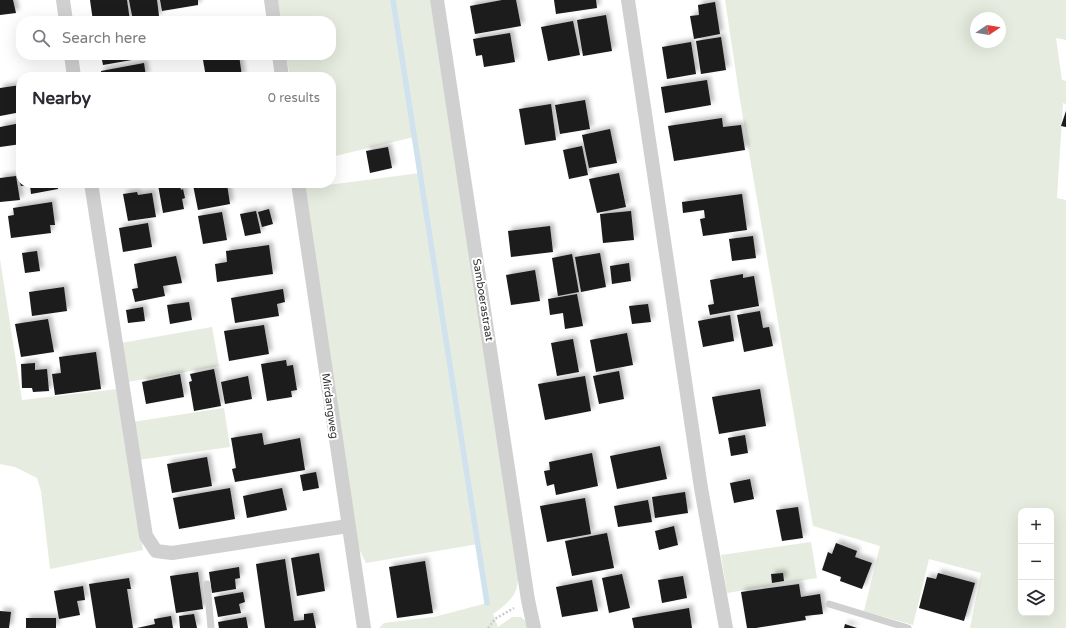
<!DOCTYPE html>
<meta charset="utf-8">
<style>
body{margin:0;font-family:"Varela Round",sans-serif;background:#f7f7f7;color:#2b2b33}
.controls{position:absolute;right:12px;bottom:12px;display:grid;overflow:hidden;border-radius:8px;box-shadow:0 4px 16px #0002}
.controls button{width:36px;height:36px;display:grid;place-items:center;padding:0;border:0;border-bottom:1px solid #e1e1e2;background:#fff;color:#2b2b33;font:20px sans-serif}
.compass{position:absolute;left:970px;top:12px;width:36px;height:36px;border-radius:50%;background:#fff;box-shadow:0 4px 16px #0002;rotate:78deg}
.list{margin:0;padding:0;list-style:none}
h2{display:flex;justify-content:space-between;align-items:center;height:52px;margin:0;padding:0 16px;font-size:17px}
h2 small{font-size:13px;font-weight:400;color:#7c7c81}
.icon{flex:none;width:22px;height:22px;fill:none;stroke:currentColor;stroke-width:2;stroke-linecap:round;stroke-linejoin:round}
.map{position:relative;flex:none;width:1066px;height:628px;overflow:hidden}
.search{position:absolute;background:#fff;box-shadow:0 4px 16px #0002;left:16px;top:16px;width:320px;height:44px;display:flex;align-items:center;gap:10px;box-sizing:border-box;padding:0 14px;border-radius:16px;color:#7c7c81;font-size:15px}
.panel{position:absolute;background:#fff;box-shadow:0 4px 16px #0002;left:16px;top:72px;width:320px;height:116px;border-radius:16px}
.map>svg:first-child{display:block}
.green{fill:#e6ecdf;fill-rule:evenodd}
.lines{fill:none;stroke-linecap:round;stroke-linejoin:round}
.stream{stroke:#cfe2ee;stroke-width:5.5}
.building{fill:#1a1a1a;filter:url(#shadow)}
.path{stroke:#cdcdcd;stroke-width:2.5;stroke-dasharray:2 2;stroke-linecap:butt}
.lane{stroke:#d0d0d0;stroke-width:7}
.street{stroke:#d0d0d0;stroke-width:14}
.labels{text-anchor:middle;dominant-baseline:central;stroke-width:4;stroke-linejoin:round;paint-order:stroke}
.street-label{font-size:11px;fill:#333;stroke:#fff}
</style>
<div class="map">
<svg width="1066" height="628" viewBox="0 0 1066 628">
<defs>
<filter id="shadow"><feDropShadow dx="3.5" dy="-3.5" stdDeviation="2" flood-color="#0004"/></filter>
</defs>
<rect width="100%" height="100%" fill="#fff"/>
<g class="green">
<path d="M278 0H430L518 574C519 594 509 603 493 614L498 627 512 617H521L529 624 530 628H379L384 623 434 617 487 603 478 544 366 563 358 547 305 188 420 173 414 137 331 157V77H290L286 55H331V21H281Z"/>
<path d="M725 0H1066V40L1056 38 1062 80 1066 81V104L1063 103 1057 198 1066 200V628H970L981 573 929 559 913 625 864 611 880 546 813 526 740 100ZM976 18H1000V42H976ZM1021 511H1051V613H1021Z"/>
<polygon points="0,259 22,400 118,389 143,550 50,569 41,491 37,478 15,467 0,464"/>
<polygon points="212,327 219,366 128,382 121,343"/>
<polygon points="224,408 230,447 138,460 132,422"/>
<polygon points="811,542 817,578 727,593 721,555"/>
</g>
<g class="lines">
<polyline class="stream" points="393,0 487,603"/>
</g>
<g class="building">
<polygon points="0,0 13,0 16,13 0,15"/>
<polygon points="90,0 127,0 130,21 93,21"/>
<polygon points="129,0 157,0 159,16 133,21"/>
<polygon points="160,0 198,0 198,5 162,11"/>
<polygon points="502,0 516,0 521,26 475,34 470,6"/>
<polygon points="554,0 596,0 597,8 556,14"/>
<polygon points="715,2 720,34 694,39 690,16 699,15 698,5"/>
<polygon points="606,15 612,51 583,56 577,20"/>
<polygon points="573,21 580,55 548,61 541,27"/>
<polygon points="510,33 515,62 484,67 482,55 476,56 473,39"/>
<polygon points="721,37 726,70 701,74 696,41"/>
<polygon points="691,42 696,74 667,79 662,47"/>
<polygon points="101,55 148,55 149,57 103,65"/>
<polygon points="239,55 242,77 206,77 203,60"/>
<polygon points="144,63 146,77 102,77 101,71"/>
<polygon points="707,80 711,105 665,113 661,87"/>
<polygon points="21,85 21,112 0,116 0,88"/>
<polygon points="585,100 590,129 560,134 555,105"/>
<polygon points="551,104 556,140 525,145 519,109"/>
<polygon points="1066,111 1066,127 1061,126"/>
<polygon points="722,118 723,127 741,125 745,150 674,161 668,126"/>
<polygon points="21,123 21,144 0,147 0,127"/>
<polygon points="610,129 617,163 589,168 582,135"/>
<polygon points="582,146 588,175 569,179 563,150"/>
<polygon points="388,147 392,168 370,173 366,151"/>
<polygon points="619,173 626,207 597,213 589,179"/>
<polygon points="16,176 20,200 0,202 0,178"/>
<polygon points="20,183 57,183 58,189 31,194 30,185 21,186"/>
<polygon points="171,183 179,183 181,190 183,189 185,198 182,199 184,209 163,213 158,185"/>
<polygon points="205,183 206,187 227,184 230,204 198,210 193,185"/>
<polygon points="137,192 138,195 152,193 156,217 128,221 123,194"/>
<polygon points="742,194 747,230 703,236 700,219 705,218 704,210 683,213 682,202"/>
<polygon points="52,202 55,225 50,225 51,233 11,238 8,216 14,215 13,208"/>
<polygon points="269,209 273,224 262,227 258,212"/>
<polygon points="256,211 261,233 245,236 240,214"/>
<polygon points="631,211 634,240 603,243 600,214"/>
<polygon points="222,212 227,240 203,244 198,216"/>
<polygon points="148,223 152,247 123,252 119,228"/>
<polygon points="550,226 553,252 511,257 508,231"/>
<polygon points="753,236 756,258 732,261 729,239"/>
<polygon points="269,245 273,274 217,282 215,264 227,262 226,251"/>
<polygon points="37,251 40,271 25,273 22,253"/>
<polygon points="600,253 606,287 581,292 575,257"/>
<polygon points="572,254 579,292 558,296 552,258"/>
<polygon points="176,256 182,283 163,286 165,296 135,302 132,289 138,288 134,264"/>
<polygon points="629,263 631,281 612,284 610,266"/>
<polygon points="535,270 540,301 511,305 506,275"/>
<polygon points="743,274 743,278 754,276 759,306 710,315 708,305 714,304 710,280"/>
<polygon points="64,287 67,311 32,316 29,292"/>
<polygon points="283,289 285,302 277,304 279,316 235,323 231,298"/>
<polygon points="577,294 583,326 565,329 563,313 550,315 548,299"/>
<polygon points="189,302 192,320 170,324 167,305"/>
<polygon points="648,304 651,322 632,324 629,306"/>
<polygon points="143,307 145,321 128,323 126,310"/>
<polygon points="760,311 763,328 769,327 773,346 744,352 737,315"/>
<polygon points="730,315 734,341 703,347 698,321"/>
<polygon points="48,319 54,352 21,357 15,324"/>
<polygon points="264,325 269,354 229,361 224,331"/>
<polygon points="627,333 633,365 596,372 590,340"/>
<polygon points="573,339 579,372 557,376 551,343"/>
<polygon points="96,352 101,389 55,395 52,374 61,373 59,357"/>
<polygon points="286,360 287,366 293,365 297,390 291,391 292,397 267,401 261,364"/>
<polygon points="35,363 35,370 47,369 49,391 33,392 32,388 22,388 21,364"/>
<polygon points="214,369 221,406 194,411 189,382 192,381 190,374"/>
<polygon points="619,371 624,399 599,404 593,376"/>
<polygon points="180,374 184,397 146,404 142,382"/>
<polygon points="248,376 252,399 225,404 221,382"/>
<polygon points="585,376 591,411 545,420 538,384"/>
<polygon points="760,389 766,426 719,434 712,397"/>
<polygon points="262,433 264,445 300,438 305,470 235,482 232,469 236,468 231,438"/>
<polygon points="745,435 748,453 731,456 728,438"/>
<polygon points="660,446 667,479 617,489 610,456"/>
<polygon points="592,453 598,486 556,495 554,484 547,486 544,471 550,470 549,462"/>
<polygon points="207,457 212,486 172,493 167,464"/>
<polygon points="316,472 319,488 303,491 300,475"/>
<polygon points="750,479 754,499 734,503 730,483"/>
<polygon points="230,488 235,519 179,529 173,498"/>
<polygon points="282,488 287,510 247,518 243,496"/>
<polygon points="685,492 688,513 655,518 652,497"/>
<polygon points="585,498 591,534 547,542 540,506"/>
<polygon points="648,500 652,522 618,527 614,506"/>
<polygon points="798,507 803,538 782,541 776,510"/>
<polygon points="674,526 678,545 659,550 655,531"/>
<polygon points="607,533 614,568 572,576 565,541"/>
<polygon points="836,543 857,551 855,557 872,563 862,589 840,581 841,577 822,570 828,552 832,554"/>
<polygon points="319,553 325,591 297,596 291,558"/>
<polygon points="285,559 294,621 304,620 304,614 313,613 316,628 265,628 256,564"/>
<polygon points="425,561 433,613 397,618 389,567"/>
<polygon points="239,567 240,578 235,579 236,589 212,593 209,572"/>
<polygon points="198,572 203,609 176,613 170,576"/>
<polygon points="783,573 784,581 772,583 771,574"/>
<polygon points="938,573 975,583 964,621 919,608 927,577 936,579"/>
<polygon points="622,574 630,608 609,613 602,578"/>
<polygon points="683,576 687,598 662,603 658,580"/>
<polygon points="129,578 131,589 127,589 133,628 96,628 89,584"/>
<polygon points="592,580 598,611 562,617 556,587"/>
<polygon points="799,584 801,597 820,594 823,614 805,616 806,620 756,628 747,628 741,592"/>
<polygon points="83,586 85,600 77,601 80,615 59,619 54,591"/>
<polygon points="243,592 245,602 239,604 241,613 218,617 214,597"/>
<polygon points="689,608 692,628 634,628 632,618"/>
<polygon points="0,611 11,612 9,628 0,628"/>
<polygon points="194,614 197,628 180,628 179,616"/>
<polygon points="171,616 173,628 137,628 155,624 154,619"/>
<polygon points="246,617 248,628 219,628 218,622"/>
<rect x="26" y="618" width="30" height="10"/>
<polygon points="845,624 857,628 844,628"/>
</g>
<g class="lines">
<polyline class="path" points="488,628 495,619 514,608"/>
<g class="lane">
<polyline points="207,584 211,628"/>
<polyline points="829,604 908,628"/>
</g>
<g class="street">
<polyline points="63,0 66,21"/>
<polyline points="271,0 274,21"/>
<polyline points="437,0 528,600 534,628"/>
<polyline points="628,0 701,488 726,628"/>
<polyline points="71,55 74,77"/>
<polyline points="279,55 282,77"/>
<polyline points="91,183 146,536 156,551 172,553 348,526"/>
<polyline points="298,183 364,628"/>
</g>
</g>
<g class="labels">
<g class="street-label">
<text transform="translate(483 300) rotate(81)">Samboerastraat</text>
<text transform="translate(330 406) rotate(82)">Mirdangweg</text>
</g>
</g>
</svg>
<div class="controls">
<button>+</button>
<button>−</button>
<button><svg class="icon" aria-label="layers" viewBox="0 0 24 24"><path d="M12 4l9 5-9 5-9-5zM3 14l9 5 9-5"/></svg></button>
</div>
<svg class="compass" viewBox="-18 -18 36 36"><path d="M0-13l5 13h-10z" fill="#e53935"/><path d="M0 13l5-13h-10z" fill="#7c7c81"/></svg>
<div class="search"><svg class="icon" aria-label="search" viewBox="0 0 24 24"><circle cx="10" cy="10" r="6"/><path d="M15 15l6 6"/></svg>Search here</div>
<section class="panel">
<h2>Nearby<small>0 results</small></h2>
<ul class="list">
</ul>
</section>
</div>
